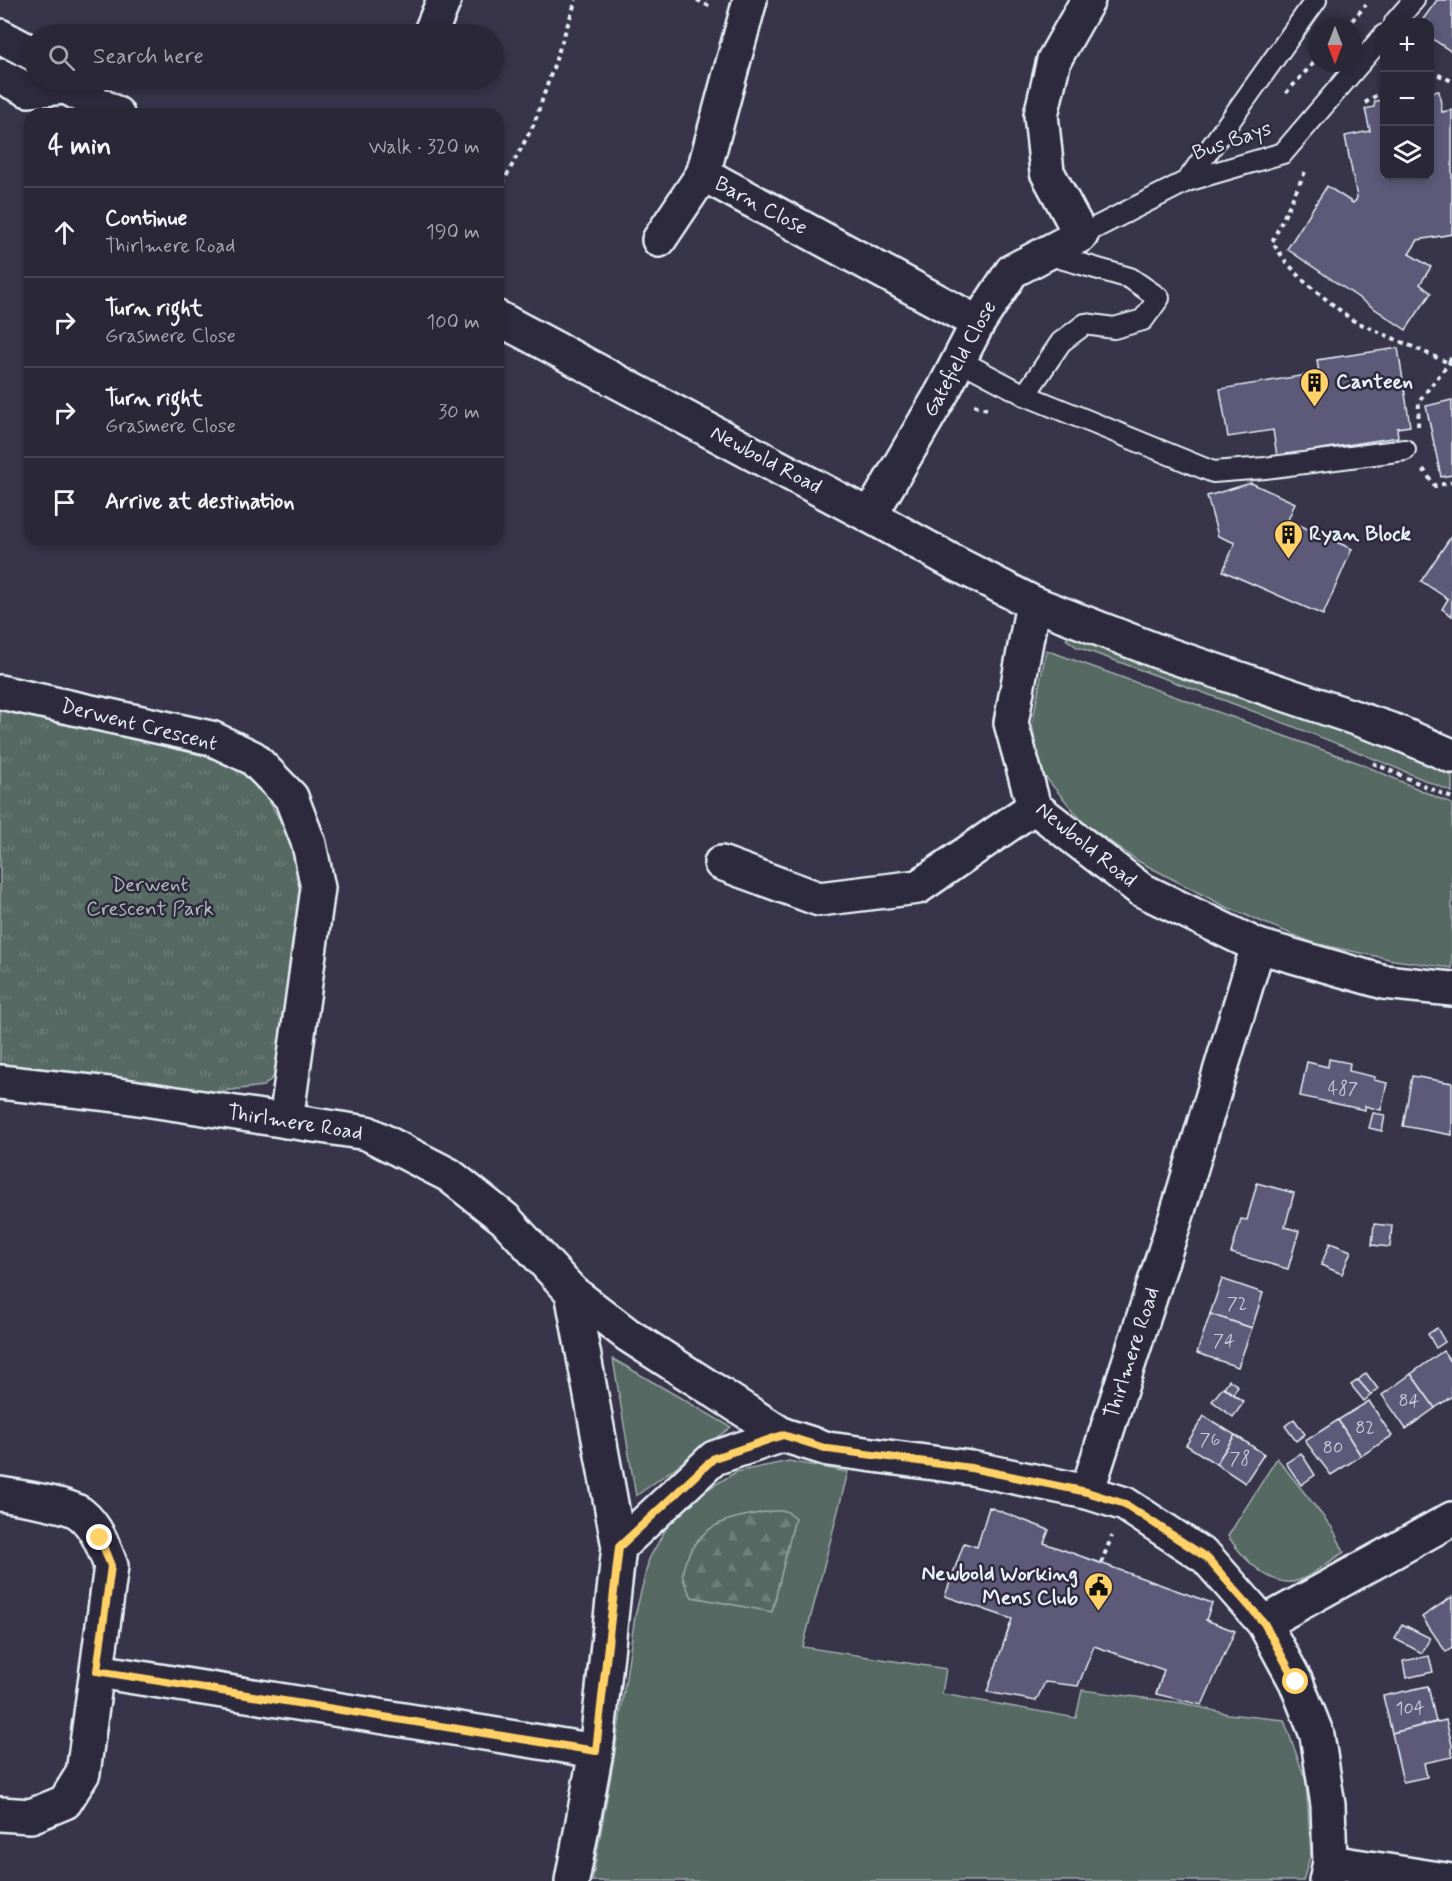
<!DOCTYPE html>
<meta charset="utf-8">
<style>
body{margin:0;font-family:Mynerve,sans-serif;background:#363342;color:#f1f3f6}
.controls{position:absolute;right:18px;top:18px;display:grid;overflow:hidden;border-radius:12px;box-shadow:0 3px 9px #0003}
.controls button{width:54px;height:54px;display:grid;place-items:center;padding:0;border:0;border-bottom:2px solid #464452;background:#2a2737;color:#f1f3f6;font:30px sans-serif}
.compass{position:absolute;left:1308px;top:18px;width:54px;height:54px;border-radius:50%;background:#2a2737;box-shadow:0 3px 9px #0003;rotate:180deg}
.stop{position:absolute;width:18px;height:18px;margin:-14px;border:4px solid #ffd166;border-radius:50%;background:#fff}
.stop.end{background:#ffd166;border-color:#fff;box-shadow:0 2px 6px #0008}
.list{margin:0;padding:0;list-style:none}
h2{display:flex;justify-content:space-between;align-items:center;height:78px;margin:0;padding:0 24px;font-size:26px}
h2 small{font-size:20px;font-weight:400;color:#a5a5ad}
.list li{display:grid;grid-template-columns:39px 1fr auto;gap:18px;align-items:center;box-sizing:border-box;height:90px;padding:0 24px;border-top:2px solid #464452}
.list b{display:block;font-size:22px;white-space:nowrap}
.list p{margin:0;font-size:20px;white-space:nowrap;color:#a5a5ad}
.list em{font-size:20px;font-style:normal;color:#a5a5ad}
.icon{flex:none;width:33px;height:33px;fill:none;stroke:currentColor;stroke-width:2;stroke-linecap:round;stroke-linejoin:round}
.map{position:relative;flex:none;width:1452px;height:1881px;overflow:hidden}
.search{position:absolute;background:#2a2737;box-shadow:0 3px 9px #0003;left:24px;top:24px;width:480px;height:66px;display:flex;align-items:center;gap:15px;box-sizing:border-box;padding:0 21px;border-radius:33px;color:#a5a5ad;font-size:22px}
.panel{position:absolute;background:#2a2737;box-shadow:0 3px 9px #0003;left:24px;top:108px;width:480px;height:438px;border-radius:18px}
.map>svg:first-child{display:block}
.green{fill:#576962;stroke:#a0adad;stroke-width:1.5}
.forest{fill:url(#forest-firs);stroke:#a0adad;stroke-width:1.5}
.park{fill:url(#park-tufts);stroke:#a0adad;stroke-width:1.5}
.building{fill:#5b5a78;stroke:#e8f1f8;stroke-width:1.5}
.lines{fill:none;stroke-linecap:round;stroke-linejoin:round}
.lane-casing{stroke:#e8f1f8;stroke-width:24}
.street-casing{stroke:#e8f1f8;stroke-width:38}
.secondary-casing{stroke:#e8f1f8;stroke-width:38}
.path{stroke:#e8f1f8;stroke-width:4;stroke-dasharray:4.5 4.5;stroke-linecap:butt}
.lane{stroke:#2f2a3d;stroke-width:20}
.street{stroke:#2f2a3d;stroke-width:33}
.secondary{stroke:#2f2a3d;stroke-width:33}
.route{stroke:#ffd166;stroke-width:8}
.labels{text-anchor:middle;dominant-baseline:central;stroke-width:5;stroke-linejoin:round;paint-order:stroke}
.number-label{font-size:18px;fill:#c5cbd8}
.street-label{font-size:21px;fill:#e8f1f8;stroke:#2f2a3d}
.poi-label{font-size:21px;font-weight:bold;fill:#e8f1f8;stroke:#2f2a3d;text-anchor:start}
.park-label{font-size:21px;fill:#aebbbc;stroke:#2f2a3d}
</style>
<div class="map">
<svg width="1452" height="1881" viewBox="0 0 1452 1881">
<defs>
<pattern id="forest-firs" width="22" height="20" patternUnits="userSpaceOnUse" patternTransform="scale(1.5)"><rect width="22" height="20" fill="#576962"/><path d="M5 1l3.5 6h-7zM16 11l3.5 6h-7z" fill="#6f7f79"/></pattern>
<pattern id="park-tufts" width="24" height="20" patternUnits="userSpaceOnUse" patternTransform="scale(1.5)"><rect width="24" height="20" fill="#576962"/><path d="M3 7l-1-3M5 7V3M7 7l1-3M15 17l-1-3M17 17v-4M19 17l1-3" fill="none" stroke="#6f7f79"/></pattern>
</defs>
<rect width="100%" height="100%" fill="#383449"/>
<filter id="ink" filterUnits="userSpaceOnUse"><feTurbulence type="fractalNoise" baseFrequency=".0167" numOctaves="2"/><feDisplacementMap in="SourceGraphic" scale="12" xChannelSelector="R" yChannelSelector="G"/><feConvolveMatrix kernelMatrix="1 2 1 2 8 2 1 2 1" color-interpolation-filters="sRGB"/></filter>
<g filter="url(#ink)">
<g class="green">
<path d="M1070 633 1382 743 1452 776V792C1330 738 1203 692 1077 647L1066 639Z"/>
<polygon points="1046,650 1359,763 1452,804 1452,968 1394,960 1313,943 1226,907 1138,861 1084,823 1041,772 1032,725"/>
<polygon points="613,1359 731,1427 636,1496"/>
<path d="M1277 1458 1333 1529 1344 1552C1330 1561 1315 1574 1300 1580 1272 1591 1241 1556 1228 1536Z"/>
<polygon points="789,1461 848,1472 803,1647 946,1669 942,1694 1076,1718 1082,1690 1183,1703 1228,1714 1284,1720 1306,1781 1311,1853 1303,1881 592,1881 614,1758 635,1616 649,1559 678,1507 736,1472"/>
</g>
<path class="forest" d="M772 1511H786L795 1518 772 1612 692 1597C681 1579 679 1574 689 1554 706 1519 737 1517 772 1511Z"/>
<polygon class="park" points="0,707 250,767 287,833 301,884 282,1069 264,1086 215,1092 0,1064"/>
<g class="building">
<polygon points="1437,0 1452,0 1452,52 1430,37 1430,22 1421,22"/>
<polygon points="1439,91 1442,112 1452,110 1452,234 1418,240 1409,254 1431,267 1420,284 1431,293 1406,330 1287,249 1327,186 1353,203 1356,200 1357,197 1345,136 1370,131 1365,109 1374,107 1375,101 1384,100 1384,176 1430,176 1430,92"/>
<polygon points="1398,348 1410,426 1397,428 1398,437 1277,456 1273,430 1228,437 1220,389 1319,373 1317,360"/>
<polygon points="1452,400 1452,475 1441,477 1426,406"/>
<polygon points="1251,483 1295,503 1288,520 1352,549 1323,615 1223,571 1235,543 1218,536 1207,496"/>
<polygon points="1452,535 1452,616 1442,609 1448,599 1421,581"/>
<polygon points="1329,1059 1350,1063 1349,1071 1375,1077 1374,1080 1387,1083 1381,1110 1365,1106 1365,1110 1300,1096 1307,1062 1328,1067"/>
<polygon points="1412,1076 1452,1083 1452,1135 1403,1126"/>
<polygon points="1373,1113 1385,1115 1382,1131 1369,1128"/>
<polygon points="1257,1183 1294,1193 1285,1227 1299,1231 1288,1269 1231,1253 1241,1219 1247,1220"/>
<polygon points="1374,1224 1392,1226 1390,1247 1372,1245"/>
<polygon points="1330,1243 1351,1251 1342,1274 1321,1265"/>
<polygon points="1222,1279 1263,1293 1252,1328 1210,1314"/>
<polygon points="1210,1314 1252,1328 1238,1367 1197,1353"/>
<polygon points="1437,1328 1445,1342 1436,1348 1428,1334"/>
<polygon points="1443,1351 1452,1363 1452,1396 1435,1408 1411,1374"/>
<polygon points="1366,1373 1378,1389 1371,1395 1358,1380"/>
<polygon points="1411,1374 1435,1408 1406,1429 1382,1395"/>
<polygon points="1229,1380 1238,1386 1233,1394 1224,1387"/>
<polygon points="1358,1380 1371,1395 1364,1401 1351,1385"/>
<polygon points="1223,1387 1244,1402 1233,1417 1212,1401"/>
<polygon points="1369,1401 1392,1436 1361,1456 1338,1420"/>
<polygon points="1204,1416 1235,1435 1216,1464 1186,1445"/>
<polygon points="1294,1419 1305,1434 1296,1441 1285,1426"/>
<polygon points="1338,1420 1361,1456 1331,1475 1305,1441"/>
<polygon points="1235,1435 1264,1454 1245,1483 1216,1464"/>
<polygon points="1301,1453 1315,1475 1301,1485 1286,1463"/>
<polygon points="989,1507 1049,1530 1044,1543 1212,1603 1206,1620 1235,1631 1202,1705 1156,1694 1164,1670 1094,1646 1078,1686 1045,1682 1036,1701 987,1692 1012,1619 945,1596 964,1543 977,1547"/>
<polygon points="1452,1597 1452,1648 1446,1652 1422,1617"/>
<polygon points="1402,1624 1430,1638 1422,1653 1395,1639"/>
<polygon points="1429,1656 1433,1672 1406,1678 1403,1661"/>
<polygon points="1428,1686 1436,1722 1392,1733 1383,1696"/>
<polygon points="1446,1720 1452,1745 1452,1757 1424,1763 1427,1777 1403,1782 1392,1733"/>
</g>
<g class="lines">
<defs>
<g id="lane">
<polyline points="1395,22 1414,0"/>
<polyline points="1187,181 1316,0"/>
<polyline points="1081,235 1187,181 1283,153 1384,35"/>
<polyline points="959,360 1025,395 1213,472 1265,468 1405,450"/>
<polyline points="1025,395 1061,342 1085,324 1114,328 1143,320 1159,298 1130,278 1046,254"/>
</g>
<g id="street">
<polyline points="750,0 703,174 978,323"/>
<polyline points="430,34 444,0"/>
<polyline points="659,240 703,174"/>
<polyline points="870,516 943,391 978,323 1012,271 1081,235 1047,172 1041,115 1054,60 1088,0"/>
<polyline points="1033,603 1011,723 1034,807 1140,889 1258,946 1384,982 1452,989"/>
<polyline points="0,692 211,738 253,758 291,797 309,844 318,888 286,1121"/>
<polyline points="721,863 819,899 918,887 1034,807"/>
<polyline points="0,1082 118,1095 367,1133 449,1175 505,1219 572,1292 628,1335 783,1435 828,1449 971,1468 1087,1492 1125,1504 1207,1558 1264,1623 1296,1682 1317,1735 1328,1805 1330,1862 1326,1881"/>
<polyline points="1087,1492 1177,1214 1258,946"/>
<path d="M0 1494C18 1497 69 1504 81 1514 97 1527 104 1548 111 1566L83 1773 65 1802 31 1816 0 1814"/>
<polyline points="619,1547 714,1458 783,1435"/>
<polyline points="1264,1623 1452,1519"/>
<polyline points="97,1671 596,1751"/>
<polyline points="1330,1862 1452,1881"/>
<polyline points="572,1881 596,1751 619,1547 572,1292"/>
</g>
<g id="secondary">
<polyline points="0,36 34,54"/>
<polyline points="0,76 28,90 66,87"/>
<polyline points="61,80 66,87 117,114"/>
<polyline points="498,318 870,516 955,563 1033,603 1157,651 1394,731 1452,756"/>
</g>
</defs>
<use href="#lane" class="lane-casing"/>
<use href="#street" class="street-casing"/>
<use href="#secondary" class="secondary-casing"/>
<g class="path">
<polyline points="697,0 713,8"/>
<polyline points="1346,27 1366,5"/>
<polyline points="1430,71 1452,81"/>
<polyline points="1286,93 1317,59"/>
<polyline points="1365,103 1384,90"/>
<polyline points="1305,172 1272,242 1287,263 1307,284 1352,320 1449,363 1452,354"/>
<polyline points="498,192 534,124 576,0"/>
<polyline points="974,405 990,410"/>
<polyline points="1418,426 1419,401 1449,363 1452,363"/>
<polyline points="1423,469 1435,486 1452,482"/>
<polyline points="1373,763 1452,798"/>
<polyline points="1101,1563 1112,1536"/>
</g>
<use href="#lane" class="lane"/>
<use href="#street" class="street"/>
<use href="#secondary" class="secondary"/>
</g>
</g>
<g class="lines" filter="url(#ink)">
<polyline class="route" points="100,1538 111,1566 97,1671 596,1751 619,1547 714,1458 783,1435 828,1449 971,1468 1087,1492 1125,1504 1207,1558 1264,1623 1296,1682"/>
</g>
<defs>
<symbol id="building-pin" viewBox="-11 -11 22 30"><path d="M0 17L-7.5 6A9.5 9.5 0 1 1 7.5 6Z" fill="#ffd166" stroke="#2f2a3d"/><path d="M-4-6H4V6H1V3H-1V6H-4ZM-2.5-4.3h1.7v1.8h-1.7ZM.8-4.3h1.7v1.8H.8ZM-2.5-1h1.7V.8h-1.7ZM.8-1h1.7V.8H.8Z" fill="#111"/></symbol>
<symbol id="civic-pin" viewBox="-11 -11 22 30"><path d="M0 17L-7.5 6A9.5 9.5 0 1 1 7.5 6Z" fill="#ffd166" stroke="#2f2a3d"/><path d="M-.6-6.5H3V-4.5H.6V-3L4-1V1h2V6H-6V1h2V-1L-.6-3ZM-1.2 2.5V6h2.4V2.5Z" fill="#111"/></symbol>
</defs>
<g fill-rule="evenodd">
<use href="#building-pin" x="1298" y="366" width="33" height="45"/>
<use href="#building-pin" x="1272" y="518" width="33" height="45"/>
<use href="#civic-pin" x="1082" y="1570" width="33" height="45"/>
</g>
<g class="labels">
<g class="number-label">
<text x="1343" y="1089">487</text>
<text x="1237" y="1304">72</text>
<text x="1224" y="1341">74</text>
<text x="1409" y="1401">84</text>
<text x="1365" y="1428">82</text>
<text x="1210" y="1440">76</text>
<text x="1333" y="1448">80</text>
<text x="1240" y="1459">78</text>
<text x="1410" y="1709">104</text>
</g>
<g class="street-label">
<text transform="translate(1232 141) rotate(-19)">Bus Bays</text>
<text transform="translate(761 206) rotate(28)">Barn Close</text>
<text transform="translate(960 359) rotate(-61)">Gatefield Close</text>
<text transform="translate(766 460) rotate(28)">Newbold Road</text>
<text transform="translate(139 725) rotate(14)">Derwent Crescent</text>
<text transform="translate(1086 845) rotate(39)">Newbold Road</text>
<text transform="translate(295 1123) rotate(9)">Thirlmere Road</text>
<text transform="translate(1132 1353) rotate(-72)">Thirlmere Road</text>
</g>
<g class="poi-label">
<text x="1336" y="382">Canteen</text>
<text x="1309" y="534">Ryan Block</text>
<text x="1078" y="1574" text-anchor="end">Newbold Working<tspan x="1078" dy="24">Mens Club</tspan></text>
</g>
<g class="park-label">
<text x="150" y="885">Derwent<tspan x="150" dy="24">Crescent Park</tspan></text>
</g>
</g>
</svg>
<div class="controls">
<button>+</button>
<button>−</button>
<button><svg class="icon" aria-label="layers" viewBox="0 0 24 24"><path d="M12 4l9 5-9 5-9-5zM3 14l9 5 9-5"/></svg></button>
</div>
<svg class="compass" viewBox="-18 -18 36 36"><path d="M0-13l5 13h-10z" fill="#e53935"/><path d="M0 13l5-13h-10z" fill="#a5a5ad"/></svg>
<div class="stop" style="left:1296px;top:1682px"></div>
<div class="stop end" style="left:100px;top:1538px"></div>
<div class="search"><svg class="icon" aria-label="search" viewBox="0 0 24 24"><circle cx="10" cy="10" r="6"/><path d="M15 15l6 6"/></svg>Search here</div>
<section class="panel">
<h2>4 min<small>Walk · 320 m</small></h2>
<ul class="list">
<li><svg class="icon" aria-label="ahead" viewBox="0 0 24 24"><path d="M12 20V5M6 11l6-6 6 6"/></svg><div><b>Continue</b><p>Thirlmere Road</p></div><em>190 m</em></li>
<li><svg class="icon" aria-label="right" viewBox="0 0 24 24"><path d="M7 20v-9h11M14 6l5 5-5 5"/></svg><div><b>Turn right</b><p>Grasmere Close</p></div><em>100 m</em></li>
<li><svg class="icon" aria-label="right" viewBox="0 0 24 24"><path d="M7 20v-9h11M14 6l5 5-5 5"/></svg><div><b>Turn right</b><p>Grasmere Close</p></div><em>30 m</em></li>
<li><svg class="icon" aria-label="arrive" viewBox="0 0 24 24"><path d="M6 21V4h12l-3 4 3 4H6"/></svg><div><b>Arrive at destination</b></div></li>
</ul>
</section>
</div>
